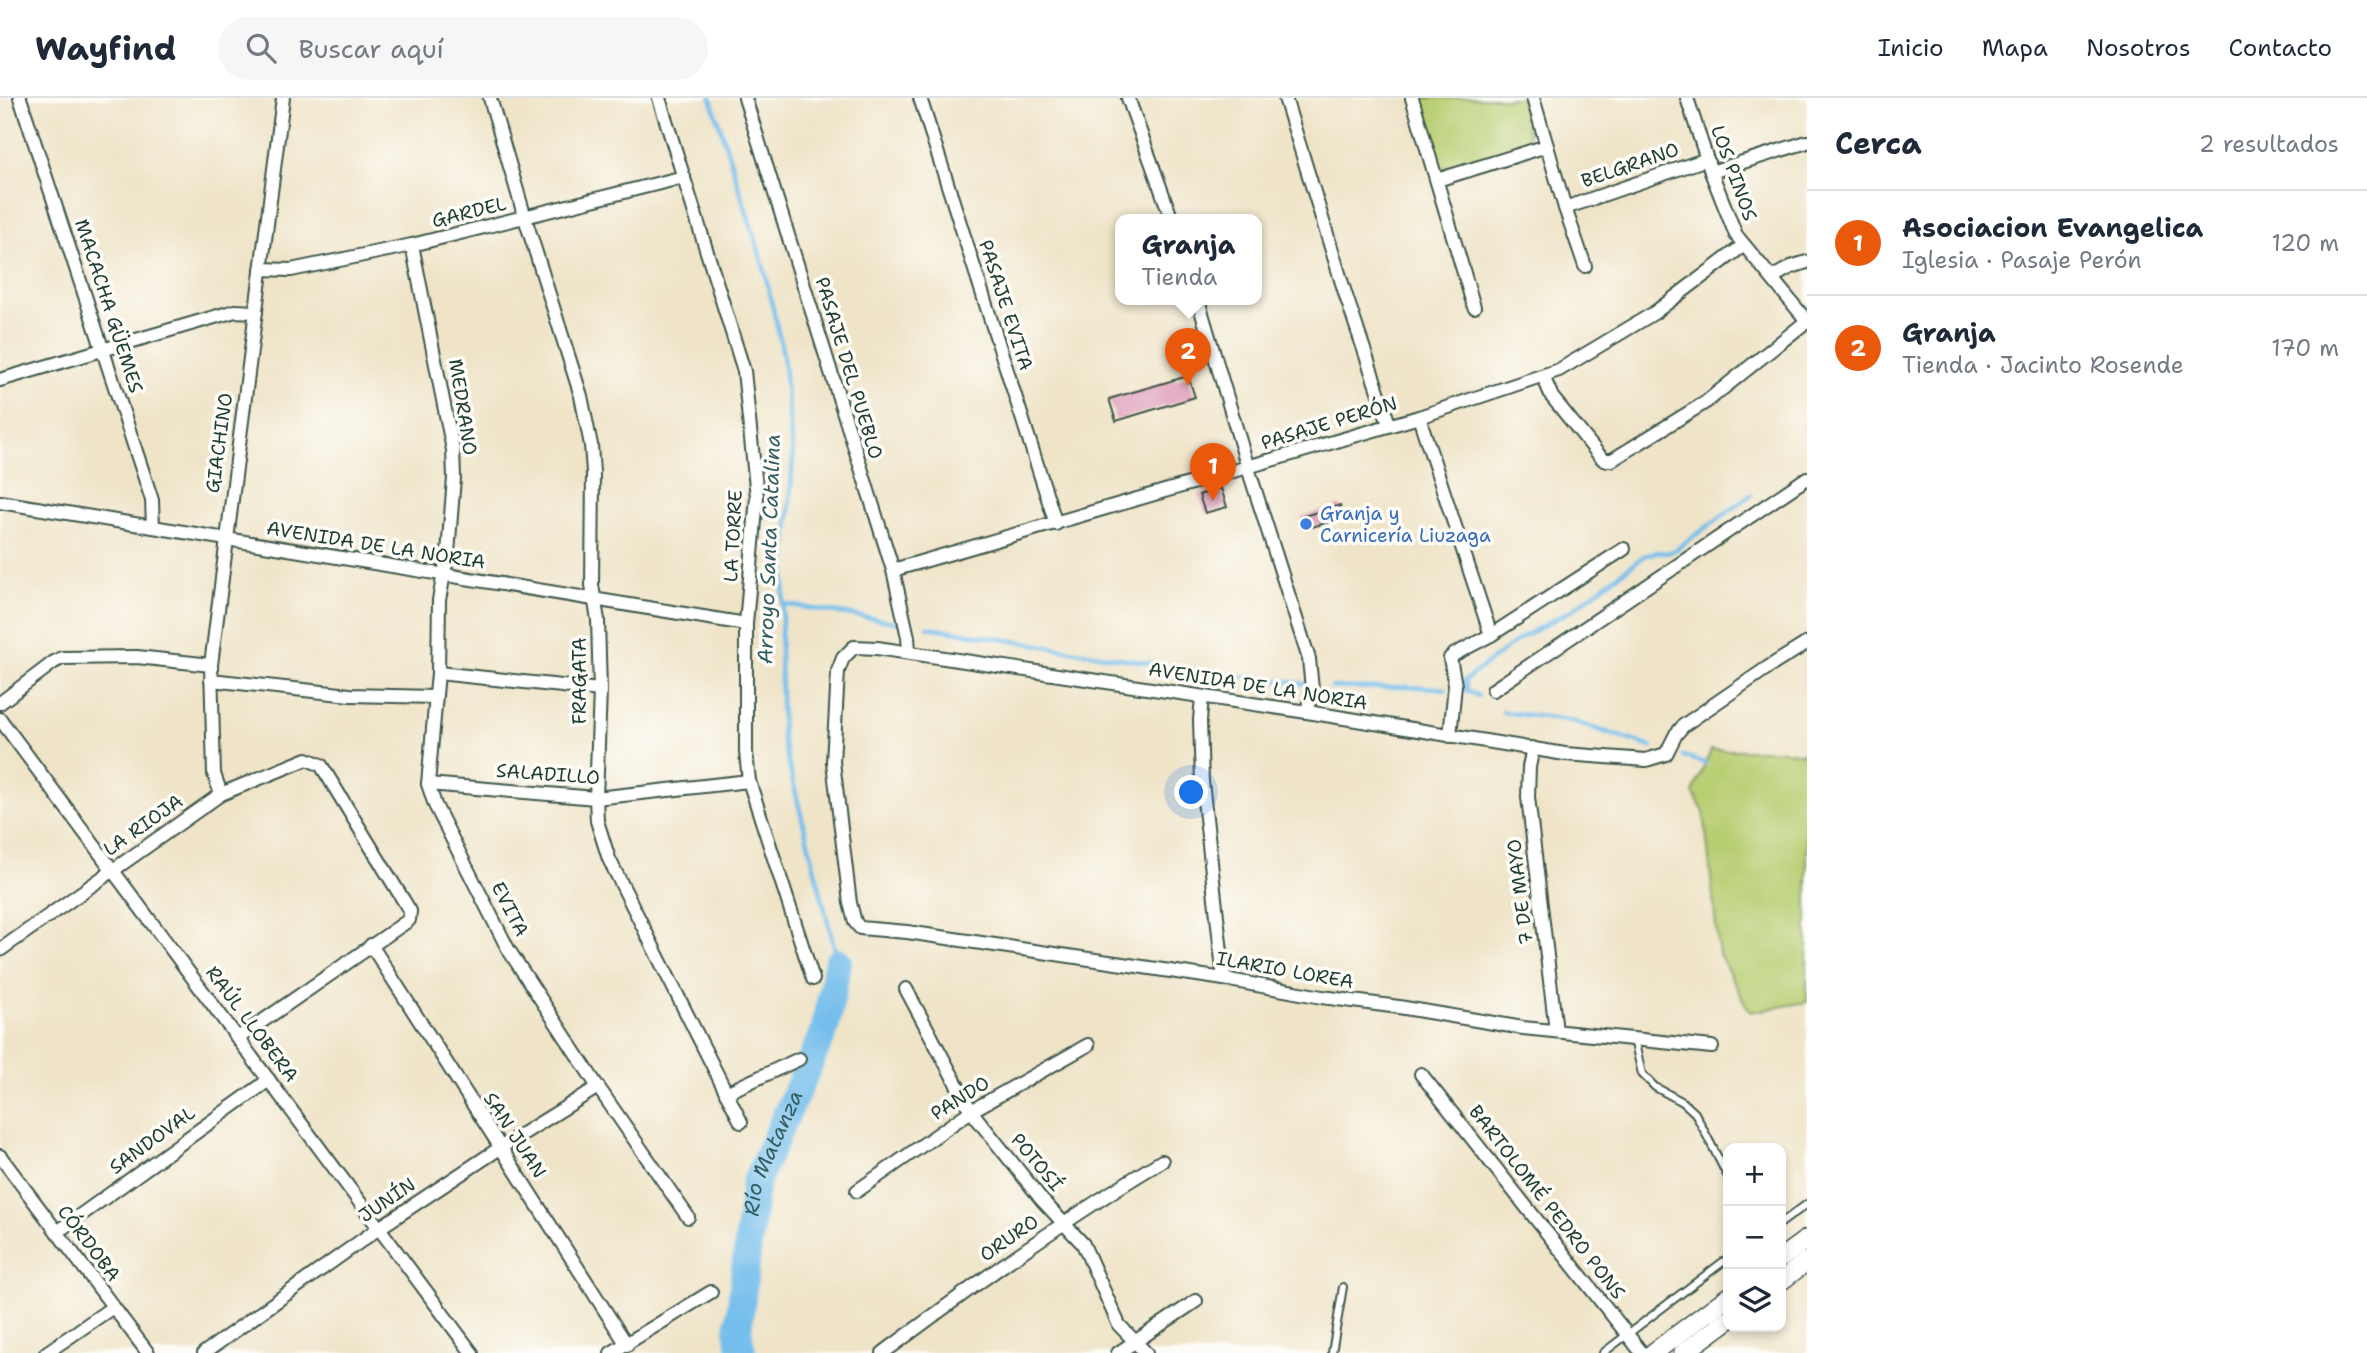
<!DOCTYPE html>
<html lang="es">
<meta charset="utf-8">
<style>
body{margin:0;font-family:"Shantell Sans",sans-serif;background:#f6f6f7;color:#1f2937}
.controls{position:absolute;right:21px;bottom:21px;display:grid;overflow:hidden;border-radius:14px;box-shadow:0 4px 10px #0003}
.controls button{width:63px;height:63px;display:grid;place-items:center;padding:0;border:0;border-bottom:2px solid #e0e1e3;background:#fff;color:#1f2937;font:35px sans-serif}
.you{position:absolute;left:1192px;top:695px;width:24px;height:24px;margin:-18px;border:5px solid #fff;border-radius:50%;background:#1a73e8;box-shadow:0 0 0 10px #1a73e833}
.badge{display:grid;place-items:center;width:46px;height:46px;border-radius:50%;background:#ea580c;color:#fff;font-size:23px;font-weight:700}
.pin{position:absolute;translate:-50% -58px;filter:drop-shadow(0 2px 4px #0008)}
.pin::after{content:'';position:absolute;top:37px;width:24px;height:21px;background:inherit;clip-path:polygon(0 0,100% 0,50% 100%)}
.popup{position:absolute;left:1115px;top:116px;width:147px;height:91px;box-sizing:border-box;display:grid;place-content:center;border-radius:14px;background:#fff;filter:drop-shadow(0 2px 5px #0005);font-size:23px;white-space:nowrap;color:#747a83}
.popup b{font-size:26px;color:#1f2937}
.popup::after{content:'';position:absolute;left:50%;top:100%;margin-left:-14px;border:14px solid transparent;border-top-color:#fff}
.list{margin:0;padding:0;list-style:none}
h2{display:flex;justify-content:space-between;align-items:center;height:91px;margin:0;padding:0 28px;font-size:30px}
h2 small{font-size:23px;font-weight:400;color:#747a83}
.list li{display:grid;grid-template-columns:46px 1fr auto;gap:21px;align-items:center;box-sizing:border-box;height:105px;padding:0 28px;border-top:2px solid #e0e1e3}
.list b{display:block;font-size:26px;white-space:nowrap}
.list p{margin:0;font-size:23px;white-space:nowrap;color:#747a83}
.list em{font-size:23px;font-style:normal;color:#747a83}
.icon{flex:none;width:38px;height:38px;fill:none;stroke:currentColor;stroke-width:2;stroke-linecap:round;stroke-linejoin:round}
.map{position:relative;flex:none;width:1807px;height:1255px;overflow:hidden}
header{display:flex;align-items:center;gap:42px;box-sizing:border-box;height:98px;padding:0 35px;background:#fff;border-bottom:2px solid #e0e1e3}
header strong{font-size:33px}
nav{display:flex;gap:38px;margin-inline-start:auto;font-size:24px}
.search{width:490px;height:63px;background:#f6f6f7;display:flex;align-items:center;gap:18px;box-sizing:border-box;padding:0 24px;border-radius:38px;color:#747a83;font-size:26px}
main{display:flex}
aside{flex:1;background:#fff}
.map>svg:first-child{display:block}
.green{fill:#b7cd71;stroke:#6b8552;stroke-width:2}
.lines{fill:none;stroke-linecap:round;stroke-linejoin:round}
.stream{stroke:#73beec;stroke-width:4.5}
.river{stroke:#73beec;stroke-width:28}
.building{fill:#de99b8}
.service-casing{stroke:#3e564a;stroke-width:10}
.minor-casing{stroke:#3e564a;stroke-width:16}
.secondary-casing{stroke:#3e564a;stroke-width:21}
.service{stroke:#fff;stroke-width:6}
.minor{stroke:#fff;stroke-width:12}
.secondary{stroke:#fff;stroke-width:18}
.shop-dot{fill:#3f7fe0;stroke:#fdfcf7;stroke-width:2.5}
.labels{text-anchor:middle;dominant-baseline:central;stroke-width:7;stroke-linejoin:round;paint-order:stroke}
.street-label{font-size:19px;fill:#1f3d34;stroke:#fdfcf7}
.shop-label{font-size:19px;fill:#366cbe;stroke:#fdfcf7;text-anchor:start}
.water-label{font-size:21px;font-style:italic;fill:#345d62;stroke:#fdfcf7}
</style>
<header>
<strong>Wayfind</strong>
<div class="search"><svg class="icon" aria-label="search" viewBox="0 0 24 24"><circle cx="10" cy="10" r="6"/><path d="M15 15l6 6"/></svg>Buscar aquí</div>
<nav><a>Inicio</a><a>Mapa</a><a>Nosotros</a><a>Contacto</a></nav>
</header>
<main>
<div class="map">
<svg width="1807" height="1255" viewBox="0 0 1807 1255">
<rect width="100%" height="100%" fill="#fdfcf7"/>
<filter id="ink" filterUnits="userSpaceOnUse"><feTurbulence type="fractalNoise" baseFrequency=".0143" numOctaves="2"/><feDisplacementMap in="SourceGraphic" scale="14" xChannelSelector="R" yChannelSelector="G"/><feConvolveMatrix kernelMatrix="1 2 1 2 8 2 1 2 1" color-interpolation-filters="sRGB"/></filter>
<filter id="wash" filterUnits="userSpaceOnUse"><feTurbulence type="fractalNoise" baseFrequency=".00686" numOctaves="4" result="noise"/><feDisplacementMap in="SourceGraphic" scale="28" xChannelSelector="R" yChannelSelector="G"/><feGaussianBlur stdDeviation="1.57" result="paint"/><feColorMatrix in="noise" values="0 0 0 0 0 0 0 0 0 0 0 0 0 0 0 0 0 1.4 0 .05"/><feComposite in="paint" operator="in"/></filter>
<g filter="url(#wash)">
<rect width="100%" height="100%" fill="#efe4c8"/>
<g class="green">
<polygon points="1417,0 1520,0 1531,47 1440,71"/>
<polygon points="1711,652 1773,652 1807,656 1807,904 1750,914 1719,856 1704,714 1693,695"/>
</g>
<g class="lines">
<g class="stream">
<polyline points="711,0 764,170 783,256 793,359 780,552 782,640 838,864"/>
<polyline points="783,506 901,525"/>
<polyline points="928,529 1199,573 1306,586"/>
<path d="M1332 589C1370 592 1408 586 1446 591"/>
<polyline points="1461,591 1467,592 1464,583 1519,541 1570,513 1644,458 1657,454 1667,455 1675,452 1751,397"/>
<polyline points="1467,592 1478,598"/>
<polyline points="1503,614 1568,622 1652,649"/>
<polyline points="1683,658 1705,665"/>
</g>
<path class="river" id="s1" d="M742 1255 738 1233 755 1086 825 931 838 864"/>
</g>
<g id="blocks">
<g class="building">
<polygon points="1188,278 1195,299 1116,323 1109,301"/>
<polygon points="1221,390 1227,409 1205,415 1199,397"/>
<polygon points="1340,407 1343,420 1305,431 1301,419"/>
</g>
</g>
</g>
<g filter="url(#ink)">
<use href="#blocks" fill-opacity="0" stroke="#3e564a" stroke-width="2"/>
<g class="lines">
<defs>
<g id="service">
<polyline points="1634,941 1642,976 1655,989 1683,1004 1695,1015 1728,1079"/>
<polyline points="1781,1125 1807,1106"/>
<polyline points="1332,1255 1343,1189"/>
<polyline points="1603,1255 1728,1160"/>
</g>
<g id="minor">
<polyline points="20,0 152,402 153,429"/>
<polyline points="490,0 525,120 581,298 591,347 593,374 592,487 598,522 600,592 596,700 597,723 609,761 741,1024"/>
<polyline points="659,0 744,273 757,399 746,526 746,654 749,683 813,881"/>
<polyline points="745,0 893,472 908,539 909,553"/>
<polyline points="920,0 1056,426"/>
<polyline points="1128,0 1172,122"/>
<polyline points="1285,0 1346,198 1389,326"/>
<polyline points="1412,0 1474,209"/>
<polyline points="1533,0 1565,110 1585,168"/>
<polyline points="1687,0 1711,74 1736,137 1807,223"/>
<polyline points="1711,74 1807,44"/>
<polyline points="1437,82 1547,48"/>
<polyline points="1565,110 1707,61"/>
<polyline points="412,147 453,352 454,380 448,455 439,502 438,575 428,686 435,707 508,851 598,989 688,1119"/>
<polyline points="261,171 291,172 412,147 684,79"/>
<polyline points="1773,179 1791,169 1807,164"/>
<polyline points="1198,202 1248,370 1309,561 1312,591 1307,614"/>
<polyline points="1543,278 1552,299 1599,357 1604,362 1612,362 1706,304 1807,223"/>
<polyline points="0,282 235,213 256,214"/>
<polyline points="1419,319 1491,537"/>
<polyline points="0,404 746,526"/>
<polyline points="893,472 1419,319 1559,272 1654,215 1744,147"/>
<polyline points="438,575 600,592"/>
<polyline points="211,582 350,597 435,599"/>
<polyline points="1493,592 1807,380"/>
<polyline points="1202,599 1200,622 1202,684 1224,881"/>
<polyline points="0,605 54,564 62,560 137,559 211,567"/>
<polyline points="0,621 472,1255"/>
<polyline points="1450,638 1455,587 1450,560 1455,556 1491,537 1624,451"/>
<polyline points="1533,650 1529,669 1528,699 1556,933"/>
<polyline points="428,686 596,700 749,683"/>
<polyline points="221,696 214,676 211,567 283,0"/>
<polyline points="371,847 627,1247"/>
<polyline points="0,852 221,696 307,661 321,667 410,813 409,822 238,940"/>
<polyline points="906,891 971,1013 1042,1102 1083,1146 1119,1227 1146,1255"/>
<polyline points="1712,949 1523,930 1399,909 1322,899 1224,881 907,834 860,830 855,824 850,805 833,664 838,573 843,560 854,549 877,550 1307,614 1565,656 1646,662 1666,656 1676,636 1684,627 1767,570 1807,545"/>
<polyline points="1421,976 1642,1255"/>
<polyline points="726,995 799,961"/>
<polyline points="0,1058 148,1255"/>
<polyline points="857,1093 971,1013 1088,947"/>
<polyline points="57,1134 269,982"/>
<polyline points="46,1255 113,1209"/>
<polyline points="204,1255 379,1130 500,1050 598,989"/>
<polyline points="611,1255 711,1194"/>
<path d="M883 1255C974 1187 1065 1121 1162 1063"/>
<polyline points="1118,1255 1196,1203"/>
</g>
<g id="secondary">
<polyline points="1781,1160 1807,1141"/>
<polyline points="1781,1183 1807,1163"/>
<polyline points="1653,1255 1728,1199"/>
<polyline points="1683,1255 1728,1222"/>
</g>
</defs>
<use href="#service" class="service-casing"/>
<use href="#minor" class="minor-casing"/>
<use href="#secondary" class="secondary-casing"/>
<use href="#service" class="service"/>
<use href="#minor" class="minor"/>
<use href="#secondary" class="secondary"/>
</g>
</g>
<circle class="shop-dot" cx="1306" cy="426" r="7"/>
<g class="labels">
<g class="street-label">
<text transform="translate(1630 67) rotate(-19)">BELGRANO</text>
<text transform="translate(1734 75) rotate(70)">LOS PINOS</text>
<text transform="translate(469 114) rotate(-14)">GARDEL</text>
<text transform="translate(1006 207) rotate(72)">PASAJE EVITA</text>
<text transform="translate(109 208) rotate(72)">MACACHA GÜEMES</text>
<text transform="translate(849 270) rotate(73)">PASAJE DEL PUEBLO</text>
<text transform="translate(463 309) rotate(81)">MEDRANO</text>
<text transform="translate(1329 325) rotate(-17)">PASAJE PERÓN</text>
<text transform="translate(219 345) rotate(-82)">GIACHINO</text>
<text transform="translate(733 438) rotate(-87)">LA TORRE</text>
<text transform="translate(376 447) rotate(9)">AVENIDA DE LA NORIA</text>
<text transform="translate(579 583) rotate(-90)">FRAGATA</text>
<text transform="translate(1258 588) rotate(9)">AVENIDA DE LA NORIA</text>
<text transform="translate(548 676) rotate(4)">SALADILLO</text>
<text transform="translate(143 727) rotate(-35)">LA RIOJA</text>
<text transform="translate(1520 794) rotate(-97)">7 DE MAYO</text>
<text transform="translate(510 811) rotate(63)">EVITA</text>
<text transform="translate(1285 872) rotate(10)">ILARIO LOREA</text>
<text transform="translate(252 926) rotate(53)">RAÚL LLOBERA</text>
<text transform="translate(960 1000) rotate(-32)">PANDO</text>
<text transform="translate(515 1037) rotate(57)">SAN JUAN</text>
<text transform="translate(152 1042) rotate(-36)">SANDOVAL</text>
<text transform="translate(1037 1064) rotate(50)">POTOSÍ</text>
<text transform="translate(387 1102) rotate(-34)">JUNÍN</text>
<text transform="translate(1547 1104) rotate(52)">BARTOLOMÉ PEDRO PONS</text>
<text transform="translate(1009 1140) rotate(-35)">ORURO</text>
<text transform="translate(89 1145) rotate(53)">CÓRDOBA</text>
</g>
<g class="shop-label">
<text x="1320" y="415">Granja y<tspan x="1320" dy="22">Carnicería Liuzaga</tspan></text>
</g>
<g class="water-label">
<text transform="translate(769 451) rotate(-88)">Arroyo Santa Catalina</text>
<text stroke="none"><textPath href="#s1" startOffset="205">Río Matanza</textPath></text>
</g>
</g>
</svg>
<div class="controls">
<button>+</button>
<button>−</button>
<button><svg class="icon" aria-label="layers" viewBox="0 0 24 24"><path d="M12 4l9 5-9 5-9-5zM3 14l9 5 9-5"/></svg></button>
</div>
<div class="you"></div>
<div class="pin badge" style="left:1213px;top:403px">1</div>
<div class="pin badge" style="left:1188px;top:288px">2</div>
<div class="popup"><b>Granja</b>Tienda</div>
</div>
<aside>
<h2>Cerca<small>2 resultados</small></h2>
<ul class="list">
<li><span class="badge">1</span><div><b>Asociacion Evangelica</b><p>Iglesia · Pasaje Perón</p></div><em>120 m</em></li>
<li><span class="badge">2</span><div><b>Granja</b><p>Tienda · Jacinto Rosende</p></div><em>170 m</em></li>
</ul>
</aside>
</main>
